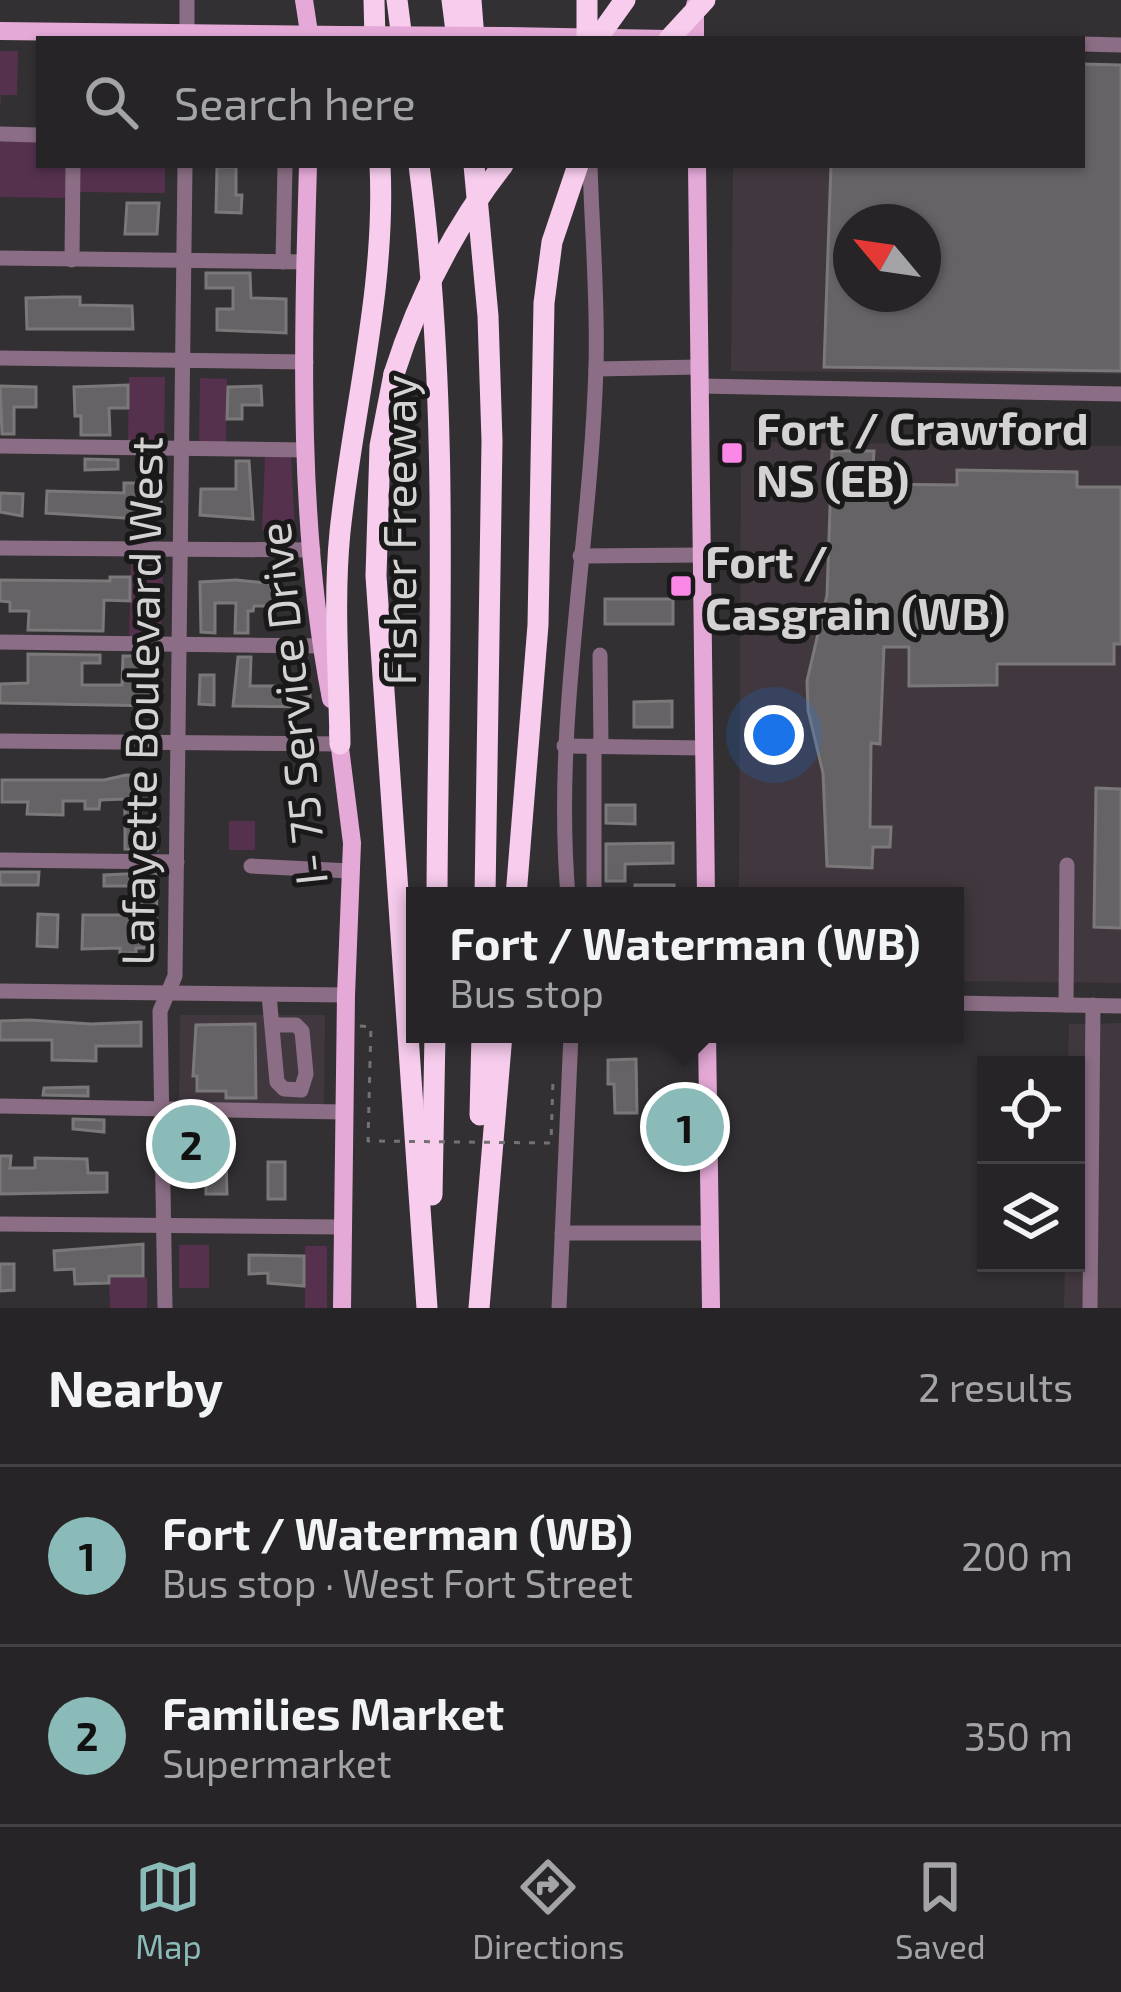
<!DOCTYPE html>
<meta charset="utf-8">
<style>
body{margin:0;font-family:"Exo 2",sans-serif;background:#323032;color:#f1f3f6}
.controls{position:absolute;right:36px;bottom:36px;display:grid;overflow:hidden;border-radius:0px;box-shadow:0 3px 9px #0004}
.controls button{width:108px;height:108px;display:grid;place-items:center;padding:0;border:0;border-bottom:3px solid #424143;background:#262426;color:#f1f3f6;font:60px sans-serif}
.compass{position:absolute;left:833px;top:204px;width:108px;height:108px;border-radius:50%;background:#262426;box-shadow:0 3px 9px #0004;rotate:299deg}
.you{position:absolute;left:774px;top:735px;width:42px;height:42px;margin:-30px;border:9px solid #fff;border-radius:50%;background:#1a73e8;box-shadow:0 0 0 18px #1a73e833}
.badge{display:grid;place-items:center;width:78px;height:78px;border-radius:50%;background:#8bbbb9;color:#111;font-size:39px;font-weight:700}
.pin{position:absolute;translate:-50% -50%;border:6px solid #fff;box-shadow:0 3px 12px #0006}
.popup{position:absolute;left:406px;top:887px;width:558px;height:156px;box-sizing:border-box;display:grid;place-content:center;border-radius:0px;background:#262426;filter:drop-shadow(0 3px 9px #0005);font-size:39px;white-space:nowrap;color:#a4a4a7}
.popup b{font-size:45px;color:#f1f3f6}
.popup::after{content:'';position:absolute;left:50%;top:100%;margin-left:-24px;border:24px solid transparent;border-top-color:#262426}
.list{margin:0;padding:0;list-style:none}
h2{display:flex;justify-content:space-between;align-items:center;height:156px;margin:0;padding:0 48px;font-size:51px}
h2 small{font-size:39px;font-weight:400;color:#a4a4a7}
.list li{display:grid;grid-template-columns:78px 1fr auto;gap:36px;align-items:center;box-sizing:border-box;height:180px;padding:0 48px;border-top:3px solid #424143}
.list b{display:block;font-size:45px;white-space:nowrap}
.list p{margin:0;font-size:39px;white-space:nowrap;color:#a4a4a7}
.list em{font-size:39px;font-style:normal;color:#a4a4a7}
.icon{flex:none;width:66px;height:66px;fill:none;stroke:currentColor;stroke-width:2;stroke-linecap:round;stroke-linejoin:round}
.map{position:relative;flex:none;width:1121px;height:1308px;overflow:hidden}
.search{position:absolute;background:#262426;box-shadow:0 3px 9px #0004;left:36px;right:36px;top:36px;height:132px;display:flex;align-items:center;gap:30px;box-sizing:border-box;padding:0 42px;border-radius:0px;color:#a4a4a7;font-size:45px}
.sheet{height:516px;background:#262426}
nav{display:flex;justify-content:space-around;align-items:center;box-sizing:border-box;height:168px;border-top:3px solid #424143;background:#262426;font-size:33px;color:#a4a4a7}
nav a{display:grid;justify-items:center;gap:6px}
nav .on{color:#8bbbb9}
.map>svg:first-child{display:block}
.built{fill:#40383e;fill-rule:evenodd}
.green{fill:#55314e}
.building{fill:#666366;stroke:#7b787a;stroke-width:3;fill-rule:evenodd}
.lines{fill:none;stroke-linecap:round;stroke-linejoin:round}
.path{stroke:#737173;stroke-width:3;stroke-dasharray:6 9;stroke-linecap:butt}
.minor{stroke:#8b6e85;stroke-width:15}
.major{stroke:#e5a9d8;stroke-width:18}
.highway{stroke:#f7cced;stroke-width:21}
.path-bridge{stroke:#737173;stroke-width:3;stroke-dasharray:6 9;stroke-linecap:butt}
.major-bridge{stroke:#e5a9d8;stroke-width:18}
.highway-bridge{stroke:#f7cced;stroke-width:21}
.poi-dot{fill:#fb87e6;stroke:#1a191a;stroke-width:4.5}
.labels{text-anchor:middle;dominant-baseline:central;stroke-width:10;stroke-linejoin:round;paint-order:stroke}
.poi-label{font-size:45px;font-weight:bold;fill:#d4d2d3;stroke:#1a191a;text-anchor:start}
.street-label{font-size:45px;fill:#d4d2d3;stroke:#1a191a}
</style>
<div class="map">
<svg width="1121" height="1308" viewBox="0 0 1121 1308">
<rect width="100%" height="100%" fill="#333033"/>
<g class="built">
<path d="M1121 68V374L731 371 733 165H1082ZM851 222H923V294H851Z"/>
<polygon points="741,442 1121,446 1121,983 955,981 955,896 739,896"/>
<polygon points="180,1015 325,1015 324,1105 179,1104"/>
<polygon points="1121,1023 1121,1308 1064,1308 1065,1263 1076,1263 1076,1065 1068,1065 1069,1024"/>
</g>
<g class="green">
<polygon points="0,51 18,51 17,95 1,95 0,107"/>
<polygon points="0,142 39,142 39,165 68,165 68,198 0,197"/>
<polygon points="78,165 165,165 165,193 77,192"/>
<polygon points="129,377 165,377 164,443 128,442"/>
<polygon points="200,378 227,379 226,443 199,442"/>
<polygon points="265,456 291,456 295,532 262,531"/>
<polygon points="131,564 163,565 161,637 129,636"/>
<rect x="229" y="821" width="26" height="29"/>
<rect x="179" y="1245" width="30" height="43"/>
<rect x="305" y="1246" width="22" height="62"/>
<polygon points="109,1278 147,1278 147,1308 110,1308"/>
</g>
<g class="building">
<path d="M1082 64 1121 65V371L824 367 831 165H1082ZM851 222H923V294H851Z"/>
<polygon points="217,167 236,167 236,195 242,195 241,213 216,212"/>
<polygon points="127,203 159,203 157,234 125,234"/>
<polygon points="206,273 250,273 251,298 286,299 286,333 217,330 217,309 233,309 233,288 206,288"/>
<polygon points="63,297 80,297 80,305 132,306 133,329 27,329 26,298"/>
<polygon points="128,385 128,408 109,408 110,435 81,435 81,416 75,416 74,387"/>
<polygon points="0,386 36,387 36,407 14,407 14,434 2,434"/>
<polygon points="261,386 262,405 242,405 242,419 227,419 228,387"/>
<polygon points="832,451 874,451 872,484 957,485 957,470 1077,472 1077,487 1121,487 1121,644 1114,644 1114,664 997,664 997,685 909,686 909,647 884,647 880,744 871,743 870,827 891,827 890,847 873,847 872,868 827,866 823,773 808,710 807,681 827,595"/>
<polygon points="85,459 118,460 118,469 85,470"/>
<polygon points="236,461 249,461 253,519 200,515 201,489 236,489"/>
<polygon points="124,483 161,483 161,515 124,518 46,513 47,491 124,493"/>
<polygon points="0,493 23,494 22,516 0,512"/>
<polygon points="110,577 130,577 130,601 104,600 103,631 28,630 29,611 10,611 10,602 0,601 0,580 110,581"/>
<polygon points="236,580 276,584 276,606 254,606 253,611 248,611 248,633 235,633 236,603 215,603 215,633 201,632 200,582"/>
<rect x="605" y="599" width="68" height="25"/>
<polygon points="28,654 100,655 100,663 82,663 82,685 122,685 123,656 156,656 157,706 0,703 0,684 28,683"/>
<polygon points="238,657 251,657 250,686 310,686 310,707 233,706"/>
<polygon points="200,675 214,675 214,705 199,704"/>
<polygon points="672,701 672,727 634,727 634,702"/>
<polygon points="126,775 151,776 151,802 138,801 137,827 157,828 157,850 125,849 125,799 100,800 99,809 85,809 85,801 63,801 63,815 27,814 28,802 2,802 2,780 104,780"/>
<polygon points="1096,788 1121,789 1121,928 1094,927"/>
<polygon points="606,805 635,805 635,824 606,823"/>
<polygon points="673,843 673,863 625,864 625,881 606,881 606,844"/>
<polygon points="0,872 39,872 38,885 0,885"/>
<polygon points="125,874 157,874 156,948 136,948 136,953 120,953 120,948 82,949 83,915 139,915 139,886 104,886 104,875"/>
<rect x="635" y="885" width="39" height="11"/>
<polygon points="38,914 58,915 57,947 37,946"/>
<polygon points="30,1020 91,1024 141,1022 141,1046 96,1046 96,1061 52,1060 52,1040 0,1040 0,1021"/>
<polygon points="255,1024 256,1098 226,1098 226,1091 197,1091 197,1076 193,1076 196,1025"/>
<polygon points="636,1059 637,1113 615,1113 614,1084 608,1084 608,1060"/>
<polygon points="88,1087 88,1096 43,1095 44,1088"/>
<polygon points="73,1119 104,1120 104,1132 73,1129"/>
<polygon points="178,1121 226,1122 226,1129 203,1129 203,1161 226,1160 227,1194 206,1194 206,1172 179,1172"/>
<polygon points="0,1156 11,1156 10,1168 35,1168 35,1158 87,1159 88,1173 107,1173 107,1192 0,1194"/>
<rect x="268" y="1162" width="17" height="37"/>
<polygon points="143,1244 143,1276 109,1276 109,1283 75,1284 74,1269 55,1270 54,1251"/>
<polygon points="249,1255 304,1256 304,1286 268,1283 268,1273 249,1274"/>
<polygon points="0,1264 14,1264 14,1290 0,1291"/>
</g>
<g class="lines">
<polyline class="path" points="360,1026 371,1027 370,1062"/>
<g class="minor">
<polyline points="187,39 187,0"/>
<polyline points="1082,44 1121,45"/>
<polyline points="0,134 39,135"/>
<polyline points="0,258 305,262"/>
<polyline points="72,260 73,165"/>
<polyline points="283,262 285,165"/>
<polyline points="0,358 306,362"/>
<polyline points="596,369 699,367"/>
<polyline points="699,386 1121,394"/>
<polyline points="0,446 306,450"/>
<polyline points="0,548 313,550"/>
<polyline points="580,556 702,555"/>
<polyline points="0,642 322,646"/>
<polyline points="600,655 601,746"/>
<polyline points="0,741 340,744"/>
<polyline points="564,746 704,748"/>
<polyline points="594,746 594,896"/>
<polyline points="0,860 177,862"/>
<polyline points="251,866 351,871"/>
<path d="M568 896C553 718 591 544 596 366 598 300 592 232 590 165"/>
<polyline points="0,991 346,995"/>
<polyline points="269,995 277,1082 284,1089 301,1090 306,1074 302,1031 296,1025 272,1025"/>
<polyline points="955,1003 1121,1006"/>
<polyline points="1066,1005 1067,865"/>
<polyline points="0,1106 344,1112"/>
<polyline points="0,1224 343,1227"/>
<polyline points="562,1233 710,1233"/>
<polyline points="165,1308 160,1011 175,976 185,165"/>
<polyline points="559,1308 571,1034"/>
<polyline points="1090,1308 1093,1005"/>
</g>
<g class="major">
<polyline points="304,0 310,39"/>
<polyline points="695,5 695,39"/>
<polyline points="0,31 342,35"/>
<polyline points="504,36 667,39"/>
<path d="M308 165C303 342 297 525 331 699"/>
<polyline points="697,165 706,896"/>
<polyline points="338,732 352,843 346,995 342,1308"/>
<polyline points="707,1034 711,1308"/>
</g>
<g class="highway">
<polyline points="374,0 375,39"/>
<polyline points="397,0 402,39"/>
<polyline points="452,0 457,39"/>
<polyline points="471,0 474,39"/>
<polyline points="587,37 587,0"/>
<path d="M419 165C451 407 438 653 437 896"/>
<polyline points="474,165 488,316 492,441 485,896"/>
<polyline points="394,374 380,446 376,576 427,1308"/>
<path d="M340 744C339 674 333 602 340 532 353 408 386 290 380 165"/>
<polyline points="516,896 538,625 544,303 552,242 578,165"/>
<polyline points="480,1115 482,1034"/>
<polyline points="432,1195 435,1034"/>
<polyline points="479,1308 502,1034"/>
</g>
<polyline class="path-bridge" points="370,1062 368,1141 551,1143 553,1080"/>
<polyline class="major-bridge" points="342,35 504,36"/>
<g class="highway-bridge">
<polyline points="597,39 625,0"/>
<polyline points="669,39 705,0"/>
<path d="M394 374C418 298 454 228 503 165"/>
</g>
</g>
<g class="poi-dot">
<rect x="720" y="441" width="24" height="24" rx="6"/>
<rect x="669" y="574" width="24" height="24" rx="6"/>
</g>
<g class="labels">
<g class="poi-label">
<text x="756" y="427">Fort / Crawford<tspan x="756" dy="52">NS (EB)</tspan></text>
<text x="705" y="560">Fort /<tspan x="705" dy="52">Casgrain (WB)</tspan></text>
</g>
<g class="street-label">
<text transform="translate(398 530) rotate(-90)">Fisher Freeway</text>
<text transform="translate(140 701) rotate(-89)">Lafayette Boulevard West</text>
<text transform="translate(291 704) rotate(-96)">I- 75 Service Drive</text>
</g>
</g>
</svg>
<div class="controls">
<button><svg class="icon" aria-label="locate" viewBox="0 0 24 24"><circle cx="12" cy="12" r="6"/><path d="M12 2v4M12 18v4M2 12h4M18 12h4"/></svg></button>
<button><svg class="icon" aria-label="layers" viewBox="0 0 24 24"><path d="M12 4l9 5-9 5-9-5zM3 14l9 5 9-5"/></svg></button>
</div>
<svg class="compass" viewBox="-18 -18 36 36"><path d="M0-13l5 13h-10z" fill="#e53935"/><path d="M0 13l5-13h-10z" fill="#a4a4a7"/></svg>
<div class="you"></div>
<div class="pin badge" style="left:685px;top:1127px">1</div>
<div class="popup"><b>Fort / Waterman (WB)</b>Bus stop</div>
<div class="pin badge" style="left:191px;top:1144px">2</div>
<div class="search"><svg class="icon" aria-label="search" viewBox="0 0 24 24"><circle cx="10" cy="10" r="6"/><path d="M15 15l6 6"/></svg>Search here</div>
</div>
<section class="sheet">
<h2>Nearby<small>2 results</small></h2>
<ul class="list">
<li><span class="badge">1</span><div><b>Fort / Waterman (WB)</b><p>Bus stop · West Fort Street</p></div><em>200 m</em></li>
<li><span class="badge">2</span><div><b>Families Market</b><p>Supermarket</p></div><em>350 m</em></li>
</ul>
</section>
<nav>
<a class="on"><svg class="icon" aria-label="map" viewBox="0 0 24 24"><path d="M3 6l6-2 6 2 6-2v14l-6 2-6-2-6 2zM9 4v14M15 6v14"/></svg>Map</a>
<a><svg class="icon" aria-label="directions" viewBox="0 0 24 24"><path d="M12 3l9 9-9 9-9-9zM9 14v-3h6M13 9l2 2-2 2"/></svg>Directions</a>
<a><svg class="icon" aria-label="saved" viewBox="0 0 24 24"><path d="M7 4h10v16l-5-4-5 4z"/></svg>Saved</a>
</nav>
